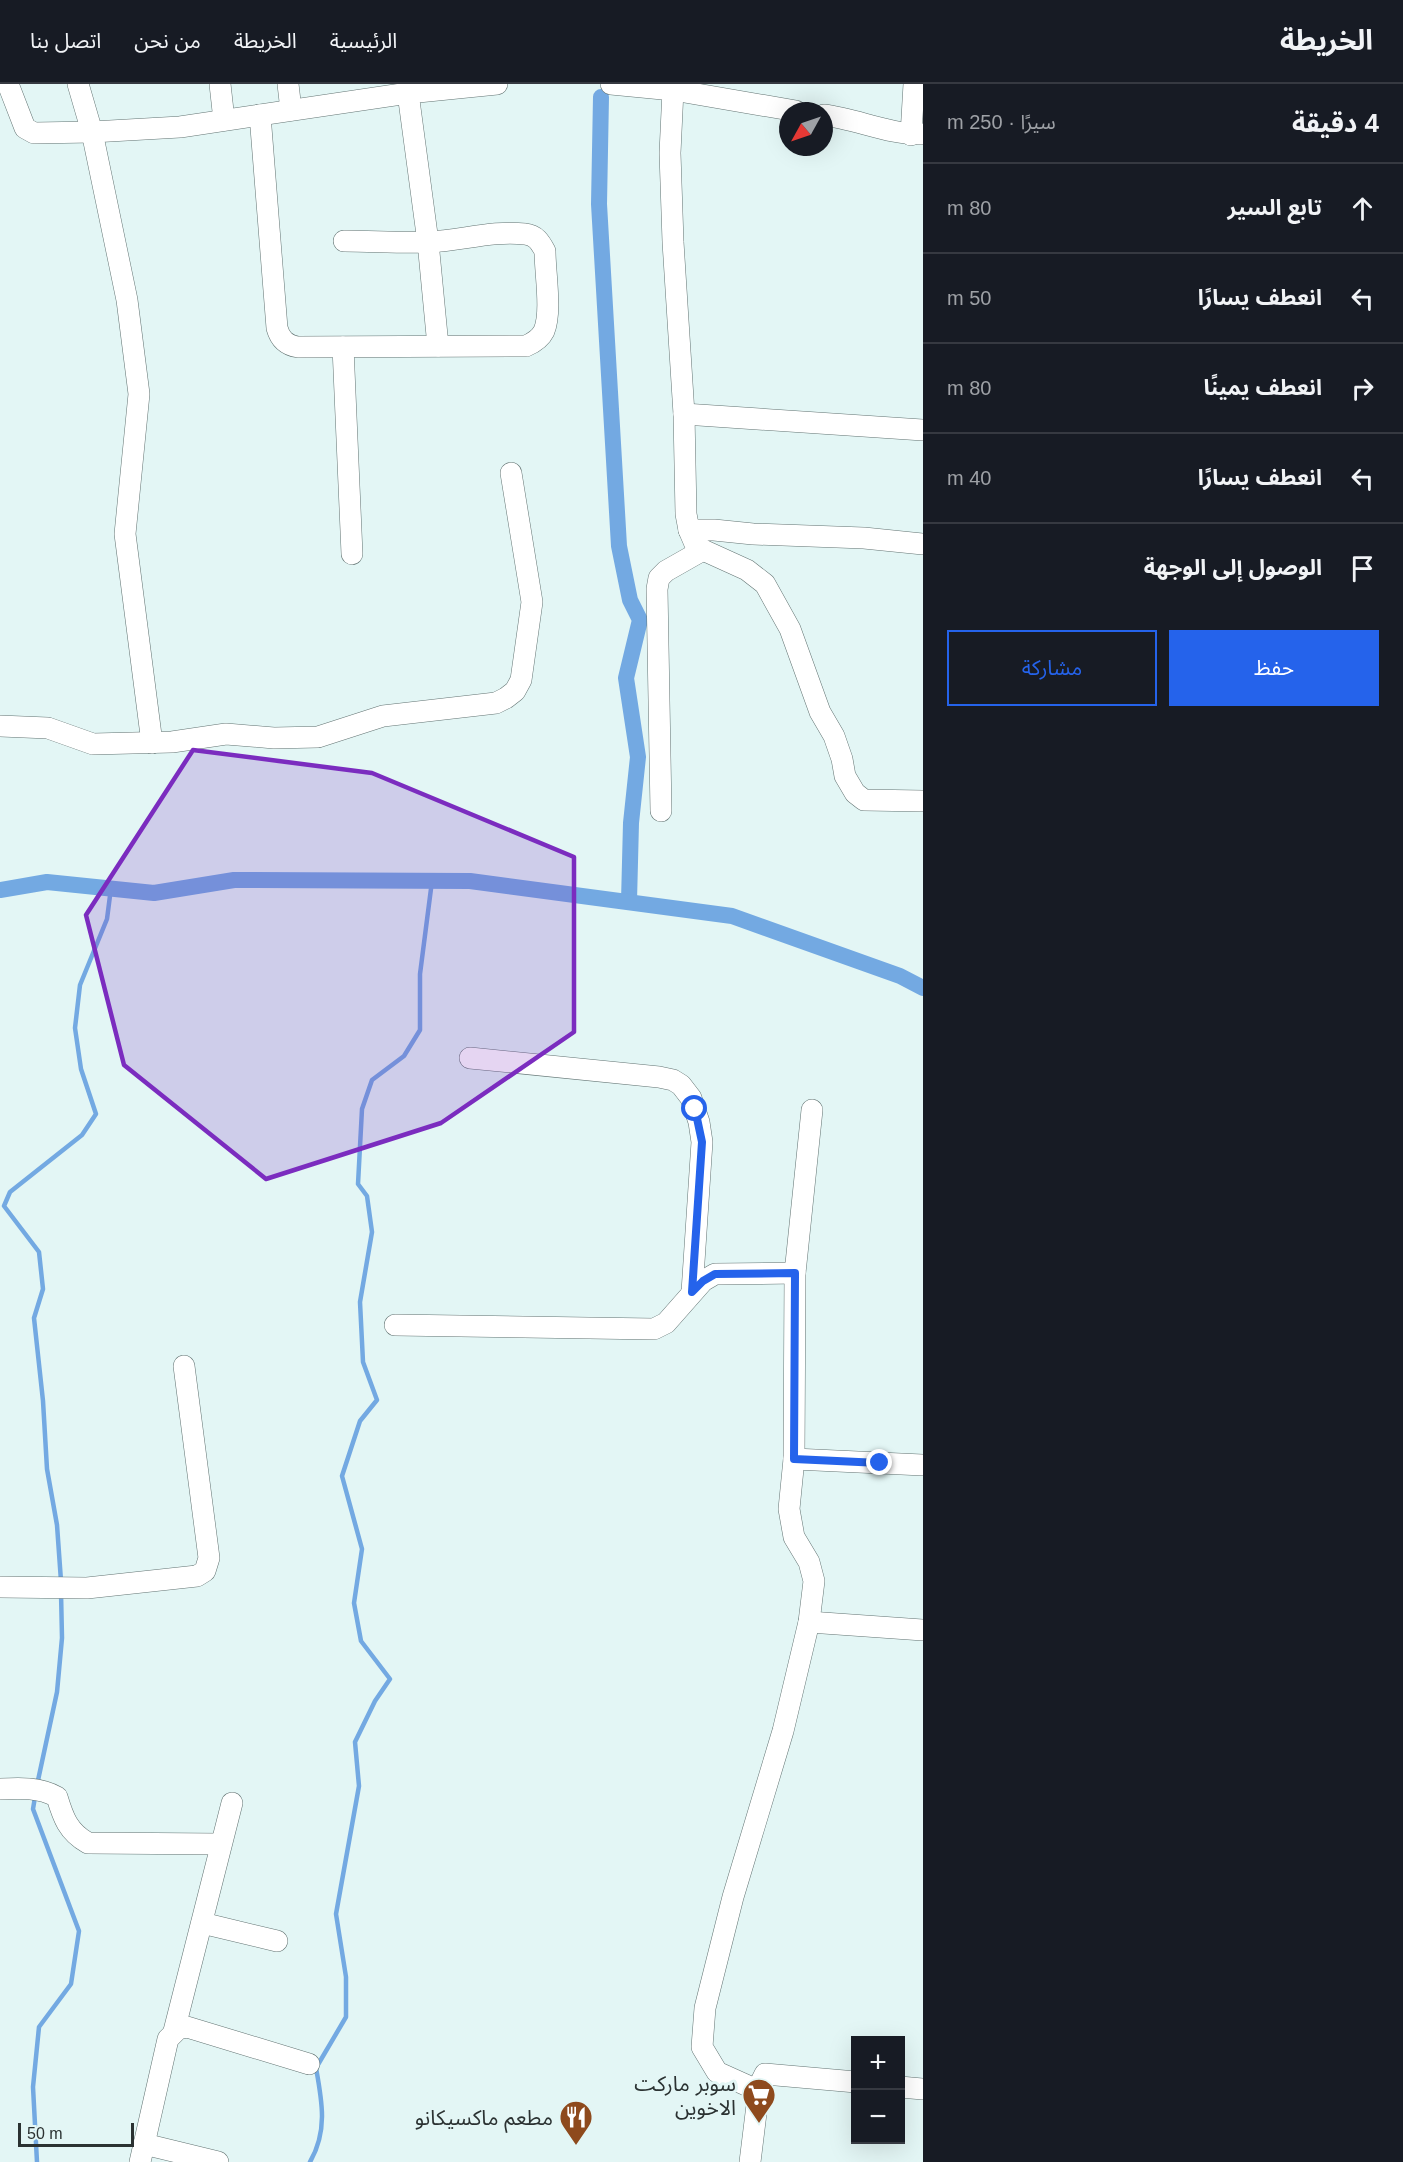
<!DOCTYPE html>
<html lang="ar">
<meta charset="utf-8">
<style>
body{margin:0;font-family:Helvetica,"Noto Sans Arabic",sans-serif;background:#242831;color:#f1f3f6;direction:rtl}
.controls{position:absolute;right:18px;bottom:18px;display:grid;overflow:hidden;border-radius:0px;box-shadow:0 6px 24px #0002}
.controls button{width:54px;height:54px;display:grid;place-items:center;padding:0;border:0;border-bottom:2px solid #363941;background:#171b24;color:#f1f3f6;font:30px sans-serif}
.compass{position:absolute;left:779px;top:18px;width:54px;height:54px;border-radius:50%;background:#171b24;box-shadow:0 6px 24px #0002;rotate:230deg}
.scale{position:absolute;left:18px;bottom:15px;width:116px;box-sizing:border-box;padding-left:6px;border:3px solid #2b3232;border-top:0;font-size:16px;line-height:21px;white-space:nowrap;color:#2b3232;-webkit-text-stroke:4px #e3f6f5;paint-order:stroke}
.stop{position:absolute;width:18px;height:18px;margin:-14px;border:4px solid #2563eb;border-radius:50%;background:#fff}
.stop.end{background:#2563eb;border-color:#fff;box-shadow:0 2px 6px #0008}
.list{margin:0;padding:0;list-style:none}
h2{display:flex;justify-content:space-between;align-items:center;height:78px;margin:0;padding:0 24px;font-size:26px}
h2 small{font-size:20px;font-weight:400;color:#9ea1a6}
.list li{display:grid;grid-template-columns:39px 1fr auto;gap:18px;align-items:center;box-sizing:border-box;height:90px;padding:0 24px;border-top:2px solid #363941}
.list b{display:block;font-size:22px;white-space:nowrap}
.list em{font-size:20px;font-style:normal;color:#9ea1a6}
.actions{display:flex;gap:12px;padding:18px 24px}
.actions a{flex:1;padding:14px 0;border:2px solid #2563eb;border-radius:0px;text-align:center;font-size:21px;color:#2563eb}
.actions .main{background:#2563eb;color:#fff}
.icon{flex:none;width:33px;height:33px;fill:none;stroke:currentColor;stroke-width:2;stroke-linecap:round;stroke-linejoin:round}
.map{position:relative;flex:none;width:923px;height:2078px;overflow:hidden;direction:ltr}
header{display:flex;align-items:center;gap:36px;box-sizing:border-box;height:84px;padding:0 30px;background:#171b24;border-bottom:2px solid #363941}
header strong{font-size:28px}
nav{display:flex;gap:33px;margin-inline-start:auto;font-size:21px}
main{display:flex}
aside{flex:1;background:#171b24}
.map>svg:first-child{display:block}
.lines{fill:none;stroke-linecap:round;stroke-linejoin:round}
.stream{stroke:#73a9e2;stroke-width:4.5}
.canal{stroke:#73a9e2;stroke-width:16}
.minor-casing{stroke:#637473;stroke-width:22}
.minor{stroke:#fff;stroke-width:21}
.route{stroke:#2563eb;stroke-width:8}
.marked{fill:#7b2cbf;fill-opacity:0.2;stroke:#7b2cbf;stroke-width:4.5;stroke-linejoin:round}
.labels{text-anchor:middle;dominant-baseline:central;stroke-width:6;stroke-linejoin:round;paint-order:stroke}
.poi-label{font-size:21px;fill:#2b3232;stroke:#e3f6f5;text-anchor:end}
</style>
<header>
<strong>الخريطة</strong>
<nav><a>الرئيسية</a><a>الخريطة</a><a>من نحن</a><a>اتصل بنا</a></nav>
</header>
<main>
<aside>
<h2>4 دقيقة<small>سيرًا · 250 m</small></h2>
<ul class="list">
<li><svg class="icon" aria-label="ahead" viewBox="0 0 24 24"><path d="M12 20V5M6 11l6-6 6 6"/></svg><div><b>تابع السير</b></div><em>80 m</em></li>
<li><svg class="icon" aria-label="left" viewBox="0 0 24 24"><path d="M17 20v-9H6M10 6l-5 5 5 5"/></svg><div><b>انعطف يسارًا</b></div><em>50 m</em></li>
<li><svg class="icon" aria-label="right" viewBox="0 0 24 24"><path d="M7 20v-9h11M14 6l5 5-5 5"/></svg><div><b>انعطف يمينًا</b></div><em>80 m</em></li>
<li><svg class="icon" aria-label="left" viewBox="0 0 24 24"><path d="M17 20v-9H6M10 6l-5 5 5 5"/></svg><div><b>انعطف يسارًا</b></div><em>40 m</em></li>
<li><svg class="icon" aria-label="arrive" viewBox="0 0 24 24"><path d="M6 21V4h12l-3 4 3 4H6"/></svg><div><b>الوصول إلى الوجهة</b></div></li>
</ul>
<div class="actions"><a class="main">حفظ</a><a>مشاركة</a></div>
</aside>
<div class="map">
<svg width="923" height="2078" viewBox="0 0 923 2078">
<rect width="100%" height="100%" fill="#e3f6f5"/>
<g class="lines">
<g class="stream">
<polyline points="61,1497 57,1441 47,1385 43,1317 34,1234 43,1205 39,1168 4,1122 10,1108 82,1051 96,1030 81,985 75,944 80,901 107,835 111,804"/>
<polyline points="37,1701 57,1608 62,1554 61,1508"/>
<polyline points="35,1713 33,1725 79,1847 71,1900 39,1943 33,2003 37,2078"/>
<path d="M310 2078C328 2047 322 2017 316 1984L346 1933V1893L336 1830 359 1702 355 1658 375 1617 390 1595 361 1557 354 1519 362 1465 342 1392 360 1337 377 1316 363 1278 360 1218 372 1148 367 1112 358 1100 362 1025 372 996 404 972 420 946V890L432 797"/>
</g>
<g class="canal">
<polyline points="601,13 599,120 619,462 630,516 640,536 626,594 638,673 631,739 629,817"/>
<polyline points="0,806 47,798 154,809 234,796 470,797 732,832 900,892 923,904"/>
</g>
<defs>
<g id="minor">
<polyline points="8,0 25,44 34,49 92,48 180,43 408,9 497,0"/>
<polyline points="78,0 92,48 127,216 139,310 125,450 152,659"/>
<polyline points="220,0 224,36"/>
<polyline points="288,0 291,26"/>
<polyline points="611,0 673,6 796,27"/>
<polyline points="673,6 670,69 673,158 684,330 686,430 689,446 714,446 753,450 864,454 923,460"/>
<polyline points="408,9 428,158 438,262"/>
<path d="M260 31 277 244C280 255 286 261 298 263L526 262C533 259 540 255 544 247 552 228 545 189 545 167 540 158 536 151 525 150 493 146 460 157 428 158 400 159 372 157 344 157"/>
<path d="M824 31C857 35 890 51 923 50"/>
<polyline points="911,51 914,0"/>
<polyline points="343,263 352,470"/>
<polyline points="684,330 923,346"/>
<polyline points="689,446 695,460 703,466 747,486 765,500 790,545 820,628 834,652 842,675 845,692 855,709 864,716 923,717"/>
<polyline points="0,642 48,644 93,660 172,658 226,650 274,654 318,653 383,632 496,619 506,614 515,607 521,596 532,518 511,389"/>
<polyline points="661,727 657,505 659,494 666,487 703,466"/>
<polyline points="470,974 659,993 673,996 681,1001 691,1014 699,1038 702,1058 692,1208"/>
<polyline points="395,1241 654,1245 666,1239 703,1197 715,1190 795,1189"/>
<polyline points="794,1375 923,1381"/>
<polyline points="0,1503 87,1504 197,1492 205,1487 209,1474 184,1282"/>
<polyline points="809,1538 923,1546"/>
<path d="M0 1705C19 1704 40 1703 57 1713 63 1733 68 1748 88 1759L221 1760"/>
<polyline points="202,1839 277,1857"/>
<polyline points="174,1947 232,1719"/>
<polyline points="900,2003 923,2005"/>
<polyline points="757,2006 765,1990 856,1998"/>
<polyline points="144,2060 218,2078"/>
<polyline points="140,2078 168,1955 178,1945 187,1943 309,1980"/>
<polyline points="750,2078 757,2021 757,2006 717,1988 702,1963 705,1924 733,1813 783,1647 809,1538 814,1497 809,1478 794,1453 789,1425 794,1375 795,1189 812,1026"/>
</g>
</defs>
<use href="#minor" class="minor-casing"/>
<use href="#minor" class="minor"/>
</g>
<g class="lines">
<polyline class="route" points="695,1025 702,1058 692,1208 703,1197 715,1190 795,1189 794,1375 880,1379"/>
</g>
<path class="marked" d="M193 666 372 689 574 773V948L441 1039 266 1095 124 981 86 831Z"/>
<defs>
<symbol id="supermarket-pin" viewBox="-11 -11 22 30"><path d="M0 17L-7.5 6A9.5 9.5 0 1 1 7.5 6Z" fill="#8e4a1d" stroke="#e3f6f5"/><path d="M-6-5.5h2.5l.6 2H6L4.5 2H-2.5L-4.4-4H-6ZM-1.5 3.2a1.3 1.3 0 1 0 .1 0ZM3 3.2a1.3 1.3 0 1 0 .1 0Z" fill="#fff"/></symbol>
<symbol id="restaurant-pin" viewBox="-11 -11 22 30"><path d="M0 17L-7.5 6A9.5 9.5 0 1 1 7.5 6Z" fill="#8e4a1d" stroke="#e3f6f5"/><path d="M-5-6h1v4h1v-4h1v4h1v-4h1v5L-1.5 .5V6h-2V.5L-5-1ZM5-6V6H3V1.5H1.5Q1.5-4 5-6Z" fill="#fff"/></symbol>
</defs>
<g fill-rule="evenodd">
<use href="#supermarket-pin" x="740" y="1992" width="38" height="52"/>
<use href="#restaurant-pin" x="557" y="2014" width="38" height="52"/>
</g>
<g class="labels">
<g class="poi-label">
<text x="736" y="1999">سوبر ماركت<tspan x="736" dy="24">الاخوين</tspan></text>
<text x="553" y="2033">مطعم ماكسيكانو</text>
</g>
</g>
</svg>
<div class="controls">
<button>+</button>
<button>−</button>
</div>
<svg class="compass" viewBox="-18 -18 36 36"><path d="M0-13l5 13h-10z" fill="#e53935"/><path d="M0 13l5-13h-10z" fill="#9ea1a6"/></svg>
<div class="scale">50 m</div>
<div class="stop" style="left:695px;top:1025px"></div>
<div class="stop end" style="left:880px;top:1379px"></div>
</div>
</main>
